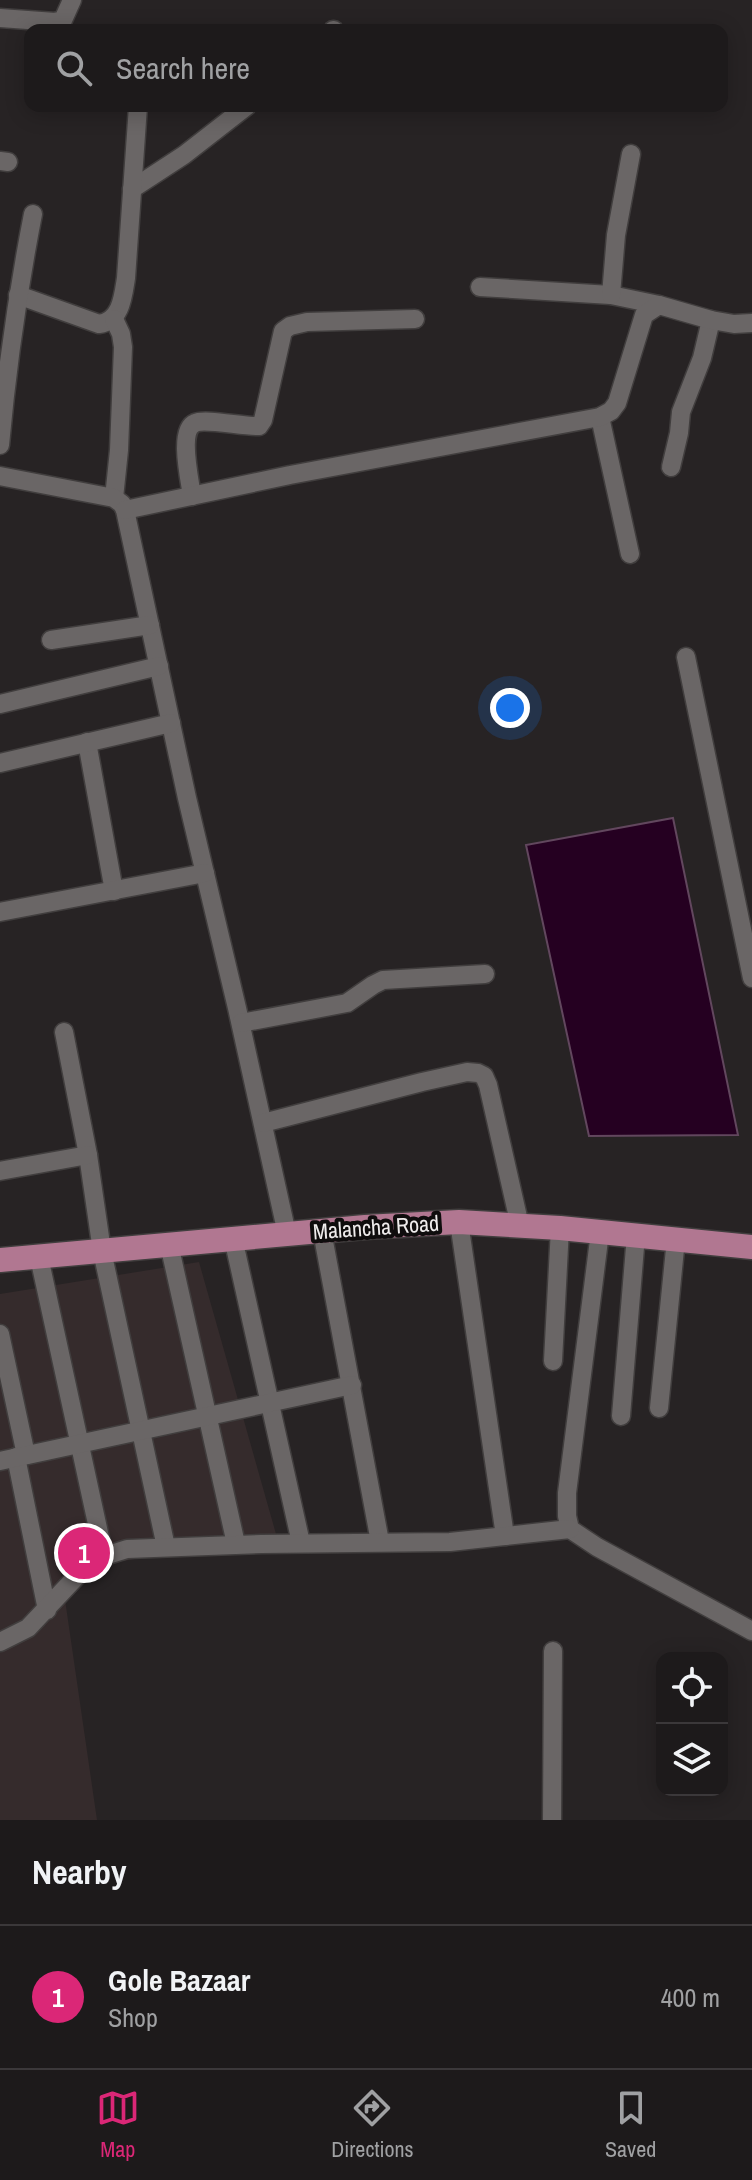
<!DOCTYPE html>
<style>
body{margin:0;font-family:"Archivo Narrow",sans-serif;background:#252324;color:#f1f3f6}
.controls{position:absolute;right:24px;bottom:24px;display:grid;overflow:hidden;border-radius:16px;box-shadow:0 4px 20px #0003}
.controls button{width:72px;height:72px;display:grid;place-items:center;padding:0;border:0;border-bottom:2px solid #3b383a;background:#1d1a1b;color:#f1f3f6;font:40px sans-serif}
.you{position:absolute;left:510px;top:708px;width:28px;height:28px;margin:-20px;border:6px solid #fff;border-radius:50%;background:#1a73e8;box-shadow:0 0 0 12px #1a73e833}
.badge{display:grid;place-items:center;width:52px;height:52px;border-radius:50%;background:#db2777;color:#fff;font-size:26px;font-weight:700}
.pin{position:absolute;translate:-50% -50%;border:4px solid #fff;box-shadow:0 2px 8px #0006}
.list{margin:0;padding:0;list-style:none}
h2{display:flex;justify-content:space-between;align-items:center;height:104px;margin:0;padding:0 32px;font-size:34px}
h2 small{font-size:26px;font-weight:400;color:#a0a1a3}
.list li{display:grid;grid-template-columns:52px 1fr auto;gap:24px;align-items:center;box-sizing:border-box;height:144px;padding:0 32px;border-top:2px solid #3b383a}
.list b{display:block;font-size:30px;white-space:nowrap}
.list p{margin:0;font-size:26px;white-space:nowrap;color:#a0a1a3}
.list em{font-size:26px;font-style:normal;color:#a0a1a3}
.icon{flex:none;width:44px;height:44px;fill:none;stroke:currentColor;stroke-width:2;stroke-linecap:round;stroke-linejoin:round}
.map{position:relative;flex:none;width:752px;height:1820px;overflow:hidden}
.search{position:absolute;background:#1d1a1b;box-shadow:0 4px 20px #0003;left:24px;right:24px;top:24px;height:88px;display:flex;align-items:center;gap:20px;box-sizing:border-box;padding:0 28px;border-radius:16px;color:#a0a1a3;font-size:30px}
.sheet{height:248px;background:#1d1a1b}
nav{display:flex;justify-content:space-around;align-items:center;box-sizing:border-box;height:112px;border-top:2px solid #3b383a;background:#1d1a1b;font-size:22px;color:#a0a1a3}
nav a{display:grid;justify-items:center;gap:4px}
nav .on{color:#db2777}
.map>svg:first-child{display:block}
.built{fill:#352b2c}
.water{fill:#250021;stroke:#62475e;stroke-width:2}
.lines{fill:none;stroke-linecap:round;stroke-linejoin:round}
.minor-casing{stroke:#413e3e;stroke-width:21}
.major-casing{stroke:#413e3e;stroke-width:27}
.minor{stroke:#6a6666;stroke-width:18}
.major{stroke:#b17791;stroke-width:24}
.labels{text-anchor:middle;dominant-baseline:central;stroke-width:8;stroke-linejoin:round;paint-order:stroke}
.street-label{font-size:22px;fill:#efecec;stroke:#0f0d0d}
</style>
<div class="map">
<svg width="752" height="1820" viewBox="0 0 752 1820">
<rect width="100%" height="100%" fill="#272324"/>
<polygon class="built" points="199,1262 276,1534 61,1572 97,1820 0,1820 0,1294"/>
<polygon class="water" points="673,818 738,1135 589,1136 526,845"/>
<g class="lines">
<defs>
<g id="minor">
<polyline points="0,18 55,22 63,20 72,0"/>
<polyline points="333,30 334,30"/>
<polyline points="0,161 8,162"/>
<polyline points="132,189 184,155 247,106"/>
<polyline points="480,287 611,295 659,305"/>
<path d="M18 295 99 324C121 321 123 297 126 278L138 106"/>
<polyline points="611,295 616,235 631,154"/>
<polyline points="114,319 121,334 123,347 119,450 114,498"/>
<polyline points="600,417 630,554"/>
<path d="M0 445C7 367 18 291 33 214"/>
<polyline points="671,467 679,433 681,412 702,358 711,320"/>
<polyline points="0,476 114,498 122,504 125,510 187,798 237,1008 287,1234"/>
<path d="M192 496C190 481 178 430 195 423 205 418 244 427 259 426L263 420 283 331 290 326 307 322 415 319"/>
<polyline points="125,510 290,475 600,417 611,411 617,403 644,315 659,305 711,320 734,324 752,323"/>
<polyline points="51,640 150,625"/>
<polyline points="686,657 752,978"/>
<polyline points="0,704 159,666"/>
<polyline points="87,742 114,891"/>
<polyline points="0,763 171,723"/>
<polyline points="0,912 205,873"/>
<polyline points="241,1023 347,1003 373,985 383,980 485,974"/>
<polyline points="64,1032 88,1155 102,1251 166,1547"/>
<polyline points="263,1123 422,1082 467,1072 478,1073 484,1076 488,1085 520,1226"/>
<polyline points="0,1171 88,1155"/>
<polyline points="459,1222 505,1536"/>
<polyline points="322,1231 380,1542"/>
<polyline points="600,1232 567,1493 567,1516 570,1529 597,1547 752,1631"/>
<polyline points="233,1238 301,1543"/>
<polyline points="169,1244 236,1544"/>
<polyline points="39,1257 104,1556"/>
<polyline points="0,1334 26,1455"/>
<polyline points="553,1361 560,1228"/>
<polyline points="659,1408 676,1239"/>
<polyline points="621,1416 636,1235"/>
<polyline points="16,1457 47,1610"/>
<polyline points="0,1461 352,1385"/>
<polyline points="0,1642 28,1628 92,1560 127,1549 261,1544 450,1542 570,1529"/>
<polyline points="552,1820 553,1651"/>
</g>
<polyline id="major" points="0,1260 365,1227 459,1222 560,1228 752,1247"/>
</defs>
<use href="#minor" class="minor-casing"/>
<use href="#major" class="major-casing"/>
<use href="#minor" class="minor"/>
<use href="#major" class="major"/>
</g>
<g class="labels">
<g class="street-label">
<text transform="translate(376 1227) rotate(-4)">Malancha Road</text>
</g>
</g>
</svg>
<div class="controls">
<button><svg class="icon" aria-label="locate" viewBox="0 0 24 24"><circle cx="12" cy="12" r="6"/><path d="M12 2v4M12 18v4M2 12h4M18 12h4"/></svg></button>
<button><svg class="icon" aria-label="layers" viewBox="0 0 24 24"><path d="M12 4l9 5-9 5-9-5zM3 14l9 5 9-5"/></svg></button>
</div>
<div class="you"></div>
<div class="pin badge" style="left:84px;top:1553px">1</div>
<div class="search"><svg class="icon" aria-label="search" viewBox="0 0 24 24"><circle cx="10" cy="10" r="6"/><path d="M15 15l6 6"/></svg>Search here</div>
</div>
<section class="sheet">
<h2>Nearby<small></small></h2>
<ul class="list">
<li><span class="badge">1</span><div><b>Gole Bazaar</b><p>Shop</p></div><em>400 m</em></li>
</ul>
</section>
<nav>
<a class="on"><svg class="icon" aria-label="map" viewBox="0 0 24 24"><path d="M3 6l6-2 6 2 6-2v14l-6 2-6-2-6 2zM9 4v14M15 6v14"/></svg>Map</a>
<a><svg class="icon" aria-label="directions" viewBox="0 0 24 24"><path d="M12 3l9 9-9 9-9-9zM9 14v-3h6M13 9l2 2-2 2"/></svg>Directions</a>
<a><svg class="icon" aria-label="saved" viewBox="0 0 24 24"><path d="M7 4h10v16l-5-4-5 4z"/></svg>Saved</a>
</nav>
